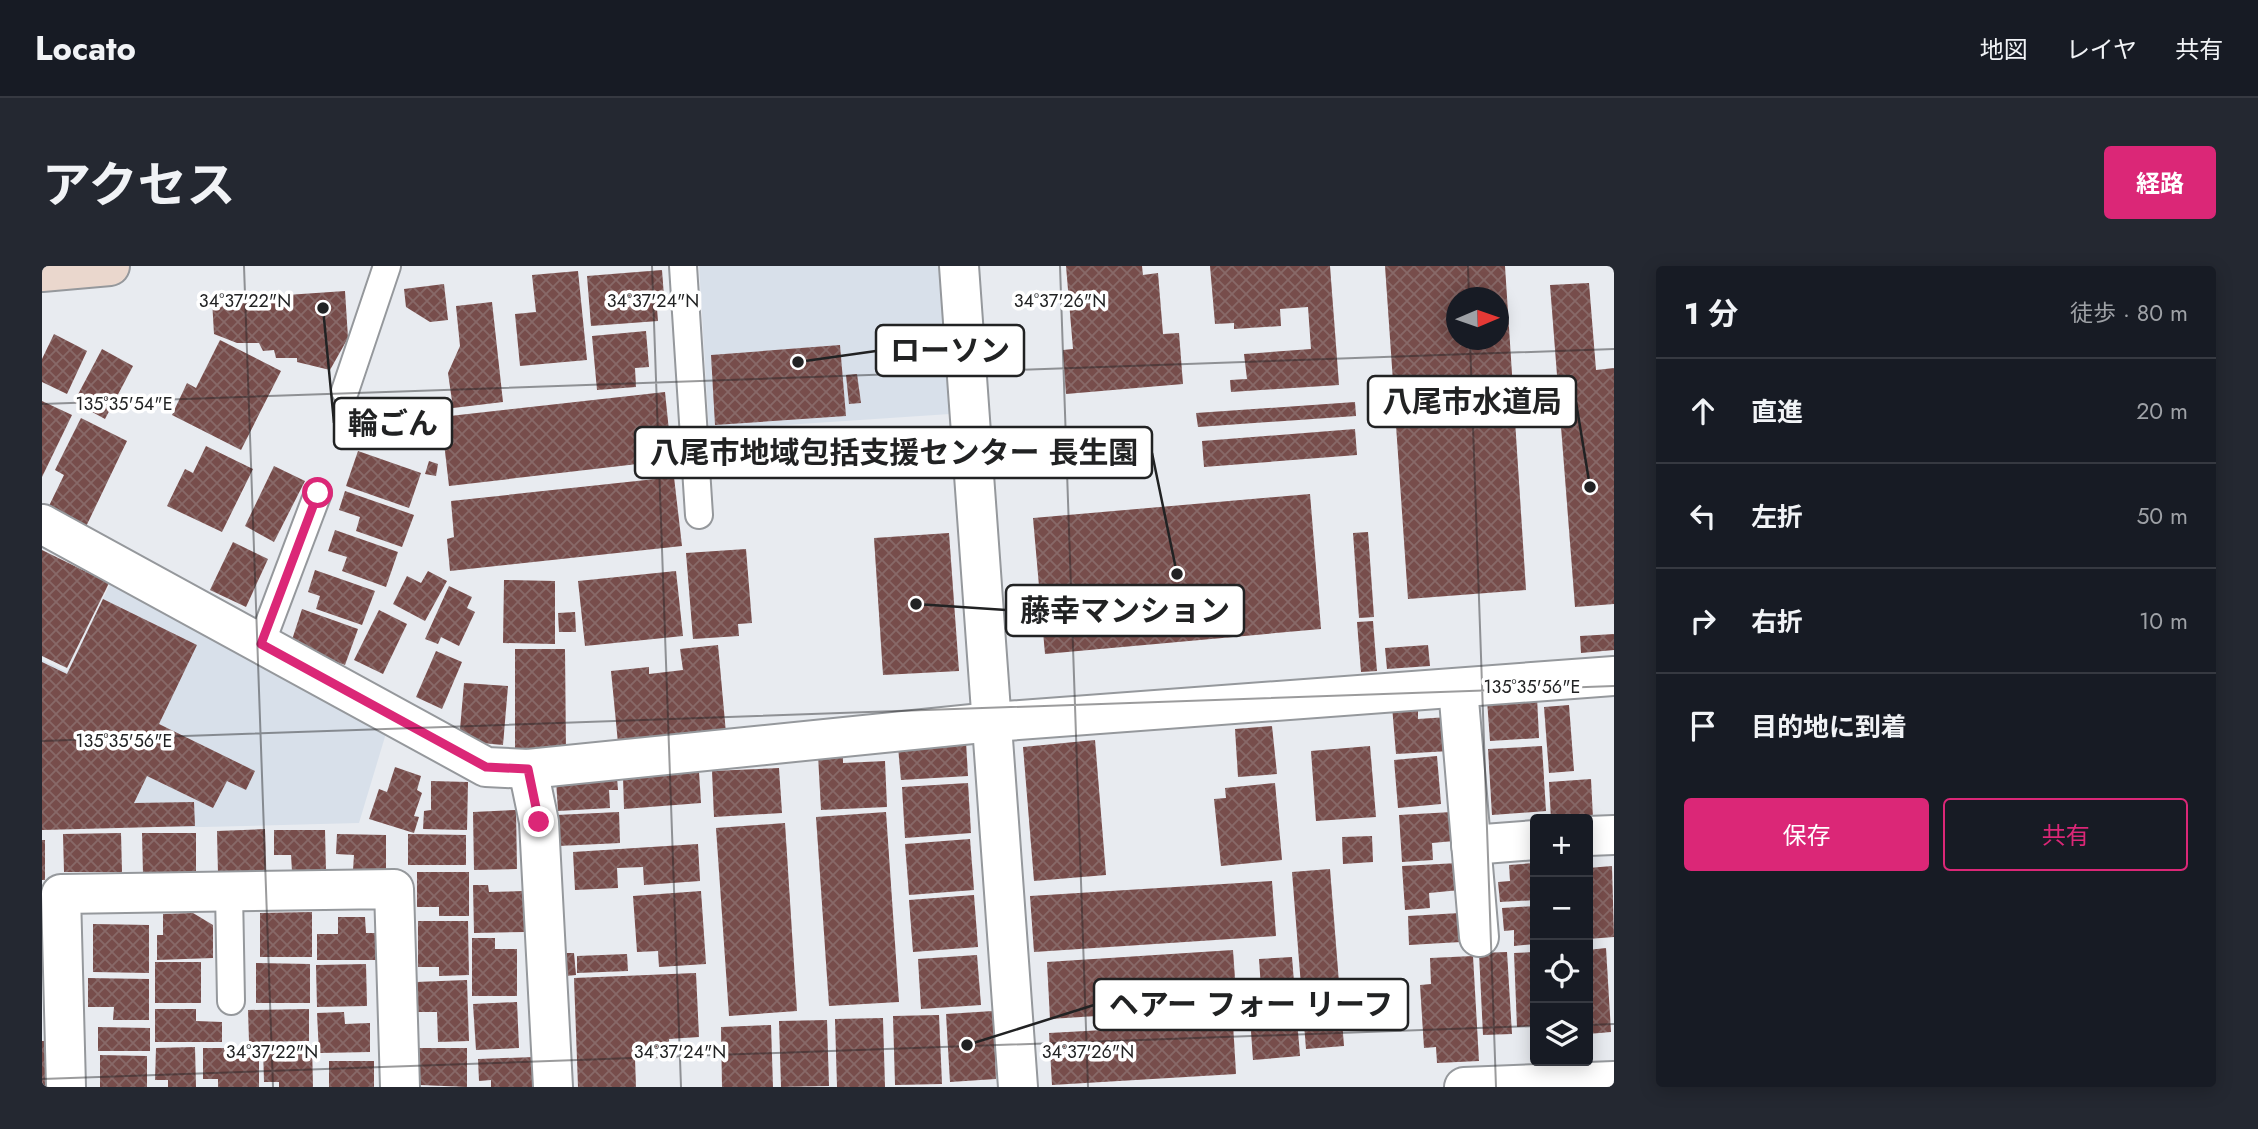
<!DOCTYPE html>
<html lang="ja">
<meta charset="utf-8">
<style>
body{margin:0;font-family:Jost,"Noto Sans JP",sans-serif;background:#242831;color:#f1f3f6}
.controls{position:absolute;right:21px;bottom:21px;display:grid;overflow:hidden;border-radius:7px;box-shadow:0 4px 18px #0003}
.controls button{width:63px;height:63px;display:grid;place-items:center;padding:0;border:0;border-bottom:2px solid #363941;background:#171b24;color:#f1f3f6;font:35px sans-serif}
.compass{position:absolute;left:1404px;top:21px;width:63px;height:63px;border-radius:50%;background:#171b24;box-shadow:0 4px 18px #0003;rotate:88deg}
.stop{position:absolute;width:21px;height:21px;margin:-16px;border:5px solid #db2777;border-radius:50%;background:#fff}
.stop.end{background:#db2777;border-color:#fff;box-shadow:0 2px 7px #0008}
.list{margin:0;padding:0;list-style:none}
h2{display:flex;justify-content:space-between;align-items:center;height:91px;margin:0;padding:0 28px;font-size:30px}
h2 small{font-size:23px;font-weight:400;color:#9ea1a6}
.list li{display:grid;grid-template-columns:46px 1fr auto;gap:21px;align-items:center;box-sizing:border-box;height:105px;padding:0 28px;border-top:2px solid #363941}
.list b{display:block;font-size:26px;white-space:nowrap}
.list em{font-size:23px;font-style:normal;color:#9ea1a6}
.actions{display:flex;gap:14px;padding:21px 28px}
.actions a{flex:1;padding:16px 0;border:2px solid #db2777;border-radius:7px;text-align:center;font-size:24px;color:#db2777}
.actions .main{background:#db2777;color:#fff}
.icon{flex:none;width:38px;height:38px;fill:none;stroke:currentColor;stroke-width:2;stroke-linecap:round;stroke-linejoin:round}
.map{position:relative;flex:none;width:1572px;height:821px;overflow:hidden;border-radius:7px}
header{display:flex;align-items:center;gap:42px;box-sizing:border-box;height:98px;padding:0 35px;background:#171b24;border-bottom:2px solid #363941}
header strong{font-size:33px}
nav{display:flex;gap:38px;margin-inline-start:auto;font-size:24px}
.intro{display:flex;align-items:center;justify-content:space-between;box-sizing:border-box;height:168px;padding:0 42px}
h1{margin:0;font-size:49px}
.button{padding:18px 32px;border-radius:7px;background:#db2777;color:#fff;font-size:24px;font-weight:700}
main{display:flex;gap:42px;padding:0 42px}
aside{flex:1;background:#171b24;border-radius:7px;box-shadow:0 4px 18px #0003}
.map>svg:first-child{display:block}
.built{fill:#d8e0ea}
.building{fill:url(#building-cross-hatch);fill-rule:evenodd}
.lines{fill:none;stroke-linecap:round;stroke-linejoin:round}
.service-casing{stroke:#95989c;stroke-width:30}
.minor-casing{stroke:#95989c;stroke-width:42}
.secondary-casing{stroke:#95989c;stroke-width:42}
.service{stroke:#fff;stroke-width:26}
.minor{stroke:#fff;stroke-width:38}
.secondary{stroke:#ead7cd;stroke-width:38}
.route{stroke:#db2777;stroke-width:9}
.ticks{fill:none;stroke:#212223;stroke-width:2;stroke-opacity:0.45}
.ticks-label{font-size:18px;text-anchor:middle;fill:#212223;stroke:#fff;stroke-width:7;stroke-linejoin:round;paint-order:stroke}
.leader{fill:none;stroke:#212223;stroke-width:2.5}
.callout-dot{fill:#212223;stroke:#fff;stroke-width:2.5}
.callout{fill:#fff;stroke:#212223;stroke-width:2.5}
.callout-label{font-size:30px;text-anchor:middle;font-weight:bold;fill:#212223}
</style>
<header>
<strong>Locato</strong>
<nav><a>地図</a><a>レイヤ</a><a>共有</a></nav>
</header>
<div class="intro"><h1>アクセス</h1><a class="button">経路</a></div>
<main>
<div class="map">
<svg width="1572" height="821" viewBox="0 0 1572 821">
<defs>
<pattern id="building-cross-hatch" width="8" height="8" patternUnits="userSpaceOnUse" patternTransform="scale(1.75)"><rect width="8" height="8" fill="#774d4b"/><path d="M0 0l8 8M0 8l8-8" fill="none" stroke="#886968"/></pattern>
</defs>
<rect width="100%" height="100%" fill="#e8ebf0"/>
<g class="built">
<polygon points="657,0 897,0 908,148 667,164"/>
<polygon points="68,318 345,464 317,557 162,561 0,561 0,394 25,406"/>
</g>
<g class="building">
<polygon points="1024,0 1100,0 1101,9 1116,7 1121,68 1137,67 1141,118 1024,128 1021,84 1031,83"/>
<polygon points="1168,0 1288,0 1297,119 1189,126 1188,114 1205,113 1202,88 1269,83 1266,41 1238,43 1239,60 1192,63 1192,57 1173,58"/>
<path d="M1343 0H1463L1484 324 1366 333ZM1414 32H1456V74H1414Z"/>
<polygon points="620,4 622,30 614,30 616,55 549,60 545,10"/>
<polygon points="536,5 545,94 478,100 473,48 494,46 490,9"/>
<polygon points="1547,17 1554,104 1572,102 1572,338 1533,341 1508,19"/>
<polygon points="402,18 406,54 388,56 364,41 362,23"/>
<polygon points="303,25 306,72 288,104 255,96 255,92 234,92 232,84 221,85 217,77 195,77 172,68 170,34"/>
<polygon points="450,36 461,136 411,142 406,107 418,80 414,40"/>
<polygon points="604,65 607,101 593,102 594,121 555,124 550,70"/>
<polygon points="12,68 45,85 25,128 0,116 0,93"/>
<polygon points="178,74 239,105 199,184 130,149 145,117 154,122"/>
<polygon points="798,79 804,150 673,159 669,89"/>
<polygon points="60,83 91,100 63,153 32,136"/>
<polygon points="815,108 819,137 807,138 804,109"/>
<polygon points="623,126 630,194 407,220 399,151"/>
<polygon points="0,135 30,149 0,211"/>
<polygon points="1313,136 1314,150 1156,161 1154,147"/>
<polygon points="39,152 85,175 39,271 5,244 22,209 13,204"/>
<polygon points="1313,163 1315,189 1162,201 1160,175"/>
<polygon points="164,180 211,203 180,266 125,240 143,203 151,207"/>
<polygon points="316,185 379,207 367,242 304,220"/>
<polygon points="387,195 396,198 394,210 383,208"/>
<polygon points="232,200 263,215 232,276 203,260"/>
<polygon points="632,211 640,280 408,305 405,273 412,271 409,235"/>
<polygon points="303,225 372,249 360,281 314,265 318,251 297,244"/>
<polygon points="1268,228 1279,363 1003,388 991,252"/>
<polygon points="293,264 356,286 344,321 300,305 305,291 286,285"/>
<polygon points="1326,266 1332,351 1317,352 1311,267"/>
<polygon points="907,267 917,405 841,409 832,272"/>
<polygon points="191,276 226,293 204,341 168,324"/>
<polygon points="704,283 710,357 696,358 697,370 651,373 644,287"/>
<polygon points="0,284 67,317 25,402 0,390"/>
<polygon points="273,304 333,325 320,359 274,343 278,330 266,326"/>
<polygon points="386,305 405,315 383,355 351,338 365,310 379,317"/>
<polygon points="634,305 641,370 543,380 536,315"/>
<polygon points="462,314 513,315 513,378 461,377"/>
<polygon points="407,320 430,331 425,342 433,346 417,380 399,371 396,378 383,373"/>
<polygon points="61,333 155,379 117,458 213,505 204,524 185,515 171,542 105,510 92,537 152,536 153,560 0,564 0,396 25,408"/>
<polygon points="260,343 316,363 303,399 248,380"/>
<polygon points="337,344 365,358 341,408 312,394"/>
<polygon points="533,346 534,366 517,366 516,347"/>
<polygon points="1331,355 1335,405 1319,406 1315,356"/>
<polygon points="1572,368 1572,384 1539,387 1538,370"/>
<polygon points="676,379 684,467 576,477 569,405 607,401 607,408 641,404 638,383"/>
<polygon points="1386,379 1388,400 1345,403 1343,382"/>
<polygon points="473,383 523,383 524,489 473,489"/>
<polygon points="394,385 420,396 400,443 374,431"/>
<polygon points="422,417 466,420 461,479 417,475"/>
<polygon points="1495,431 1497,472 1448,475 1445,434"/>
<polygon points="1376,438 1376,453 1406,451 1408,485 1354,488 1350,440"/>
<polygon points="1527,439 1532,505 1507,507 1502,441"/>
<polygon points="1230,460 1235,508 1196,511 1193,463"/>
<polygon points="1053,474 1064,609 992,615 981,481"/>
<polygon points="924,476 926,510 859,514 856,481"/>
<polygon points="1328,480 1334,551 1274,555 1269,485"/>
<polygon points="1500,480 1504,545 1450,549 1446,483"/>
<polygon points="801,488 801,497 843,495 845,541 779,544 776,489"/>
<polygon points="1395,490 1399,538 1356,542 1352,494"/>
<polygon points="353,501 379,510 375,524 380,527 372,550 377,551 372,567 327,553 337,523 345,526"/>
<polygon points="737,502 740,547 672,551 670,505"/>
<polygon points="657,506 659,537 582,543 581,511"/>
<polygon points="575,511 576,524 567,524 568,542 516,545 514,514"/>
<polygon points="1549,513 1551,552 1509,553 1507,516"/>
<polygon points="389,515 426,516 425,564 381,563 382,545 389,544"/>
<polygon points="926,517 929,567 863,572 860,521"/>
<polygon points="1233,517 1240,594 1179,600 1172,533 1184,532 1183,522"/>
<polygon points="474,544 475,603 432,604 431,546"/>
<polygon points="577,546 578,577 516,580 514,549"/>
<polygon points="844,546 857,736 787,740 774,551"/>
<polygon points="1410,546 1412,575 1390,577 1391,594 1360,596 1357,549"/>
<polygon points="743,557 755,745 687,750 674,562"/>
<polygon points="223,563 224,607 176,608 175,565"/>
<polygon points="232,564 283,564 284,605 250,605 249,589 232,589"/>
<polygon points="79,567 80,606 22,606 21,568"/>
<polygon points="100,567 154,567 154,608 101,608"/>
<polygon points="295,568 344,569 344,605 311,604 312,589 294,588"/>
<polygon points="366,568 424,569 424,599 366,599"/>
<polygon points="1330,570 1331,596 1301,598 1300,571"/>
<polygon points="928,573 932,624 867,629 863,578"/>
<rect x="0" y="574" width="3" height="40"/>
<polygon points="656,578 658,615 602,619 601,601 575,602 576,622 533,624 531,586"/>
<polygon points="1416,597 1418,624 1387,627 1388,642 1363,644 1360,600"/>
<polygon points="1493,597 1493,634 1458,636 1456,616 1468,615 1467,599"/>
<polygon points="1570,600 1572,671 1546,673 1546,602"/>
<polygon points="1288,603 1302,780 1264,783 1250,606"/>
<polygon points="375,606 427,606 427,650 397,650 397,641 375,641"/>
<polygon points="1230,615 1234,670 992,686 988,630"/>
<polygon points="431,619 446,619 447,626 482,625 483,666 432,667"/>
<polygon points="659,625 664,698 617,701 616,685 595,686 591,630"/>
<polygon points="932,629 936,681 871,686 867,634"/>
<polygon points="1493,640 1493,678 1472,680 1472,664 1462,665 1460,642"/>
<polygon points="270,646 270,691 218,691 218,647"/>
<polygon points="151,647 171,659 171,692 115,694 115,669 121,669 121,648"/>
<polygon points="1418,647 1419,676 1367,679 1366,650"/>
<polygon points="296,651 323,651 324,667 334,667 334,694 275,694 275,668 296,668"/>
<polygon points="376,655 426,655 427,709 397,710 397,701 376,701"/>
<polygon points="51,658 107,659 107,707 51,706"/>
<polygon points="430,672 453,672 453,683 475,683 475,730 430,730"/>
<polygon points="1564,682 1569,766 1546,768 1546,684"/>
<polygon points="1191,684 1195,741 1008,753 1005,696"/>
<polygon points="1465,686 1470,768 1441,769 1437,687"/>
<polygon points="1493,686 1493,760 1475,761 1472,687"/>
<polygon points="522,687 532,687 534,709 524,710"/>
<polygon points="585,688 586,705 535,707 535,690"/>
<polygon points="935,689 939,739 879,743 876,693"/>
<polygon points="1431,690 1437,795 1395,797 1394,781 1382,782 1378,719 1389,718 1388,692"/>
<polygon points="1250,691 1258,790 1211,794 1207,737 1220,736 1217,693"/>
<rect x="113" y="696" width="46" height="41"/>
<polygon points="214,697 268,698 268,737 214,737"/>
<polygon points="324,698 325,740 275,741 274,699"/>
<polygon points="654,707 657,771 627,773 627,783 619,784 619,792 593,793 594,821 536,821 532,712"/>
<polygon points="46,712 107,713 107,754 71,754 72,741 46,741"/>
<polygon points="425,714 427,775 396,776 395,746 375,746 374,716"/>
<polygon points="475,736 477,782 434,784 431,738"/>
<polygon points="113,743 154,743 154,755 180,756 180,776 113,776"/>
<polygon points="267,743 267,775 207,776 206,744"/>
<polygon points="951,745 954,813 908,816 904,748"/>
<polygon points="302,746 303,758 328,757 328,786 277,787 275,747"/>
<polygon points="897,749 900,818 853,819 851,750"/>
<polygon points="841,752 843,821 795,821 793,753"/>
<polygon points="785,754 787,820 739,821 737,755"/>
<polygon points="1191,757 1194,808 1010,819 1007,767"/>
<polygon points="729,759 731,821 680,821 679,761"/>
<polygon points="56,761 108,762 108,785 56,785"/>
<polygon points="0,775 2,775 6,821 0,821"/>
<polygon points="270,779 271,821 237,821 237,816 222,816 221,780"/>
<polygon points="153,781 154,821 126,821 126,814 113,814 114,782"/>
<polygon points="161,782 217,782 217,821 176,821 176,813 161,813"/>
<polygon points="377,782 425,782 425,821 378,819"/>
<polygon points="58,789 105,790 105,821 58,821"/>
<polygon points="492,791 493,821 449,821 449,814 437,815 436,793"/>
<rect x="287" y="795" width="45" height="26"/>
</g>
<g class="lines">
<defs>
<g id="service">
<polyline points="641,0 657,249"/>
<polyline points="303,125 345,0"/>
<polyline points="219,378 276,227"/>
<polyline points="187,626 189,735"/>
</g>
<g id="minor">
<polyline points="917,0 976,821"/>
<polyline points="0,258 444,501 486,503 950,456 1572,410"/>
<polyline points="1416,422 1437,671"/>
<polyline points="486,503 497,556 511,821"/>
<polyline points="1546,570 1572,569"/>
<polyline points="1429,579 1493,574"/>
<polyline points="24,821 19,628 352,623 358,821"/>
<polyline points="1422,821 1572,815"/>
</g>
<polyline id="secondary" points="0,6 68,0"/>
</defs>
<use href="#service" class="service-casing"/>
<use href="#minor" class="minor-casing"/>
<use href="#secondary" class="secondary-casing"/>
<use href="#service" class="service"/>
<use href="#minor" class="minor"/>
<use href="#secondary" class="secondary"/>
</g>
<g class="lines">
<polyline class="route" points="276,227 219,378 444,501 486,503 497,556"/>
</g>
<path class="ticks" d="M202 0 231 821M610 0 639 821M1018 0 1046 821M1426 0 1427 32M1428 74 1454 821M0 138 1572 83M0 475 1572 420M1546 759 1572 758M0 813 1493 760"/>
<g class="ticks-label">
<text x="203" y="41">34°37'22"N</text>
<text x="611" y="41">34°37'24"N</text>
<text x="1018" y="41">34°37'26"N</text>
<text x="82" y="144">135°35'54"E</text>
<text x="1490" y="427">135°35'56"E</text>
<text x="82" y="481">135°35'56"E</text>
<text x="230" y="792">34°37'22"N</text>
<text x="638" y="792">34°37'24"N</text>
<text x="1046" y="792">34°37'26"N</text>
</g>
<path class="leader" d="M756 96L834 85M1548 221L1534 136M281 42L292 157M1135 308L1110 187M874 338L964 344M925 779L1052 739"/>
<g class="callout-dot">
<circle cx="756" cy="96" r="7"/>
<circle cx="1548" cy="221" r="7"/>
<circle cx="281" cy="42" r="7"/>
<circle cx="1135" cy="308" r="7"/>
<circle cx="874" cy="338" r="7"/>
<circle cx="925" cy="779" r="7"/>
</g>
<g class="callout">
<rect x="834" y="59" width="148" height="51" rx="7"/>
<rect x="1326" y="110" width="208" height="51" rx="7"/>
<rect x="292" y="132" width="118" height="51" rx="7"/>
<rect x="593" y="161" width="517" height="51" rx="7"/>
<rect x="964" y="319" width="238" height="51" rx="7"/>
<rect x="1052" y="713" width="314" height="51" rx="7"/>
</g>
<g class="callout-label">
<text x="908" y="95">ローソン</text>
<text x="1430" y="146">八尾市水道局</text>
<text x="351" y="168">輪ごん</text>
<text x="852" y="197">八尾市地域包括支援センター 長生園</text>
<text x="1083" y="355">藤幸マンション</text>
<text x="1209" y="749">ヘアー フォー リーフ</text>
</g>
</svg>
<div class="controls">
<button>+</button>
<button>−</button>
<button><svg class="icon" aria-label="locate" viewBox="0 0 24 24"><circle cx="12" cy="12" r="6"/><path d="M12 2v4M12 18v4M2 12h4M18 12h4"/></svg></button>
<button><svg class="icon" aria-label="layers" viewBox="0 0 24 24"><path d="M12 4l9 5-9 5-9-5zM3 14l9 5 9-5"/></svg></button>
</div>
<svg class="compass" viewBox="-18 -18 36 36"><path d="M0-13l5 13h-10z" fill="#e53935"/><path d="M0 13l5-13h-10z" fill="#9ea1a6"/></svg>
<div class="stop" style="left:276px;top:227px"></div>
<div class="stop end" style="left:497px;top:556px"></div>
</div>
<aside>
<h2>1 分<small>徒歩 · 80 m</small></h2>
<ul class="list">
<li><svg class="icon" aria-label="ahead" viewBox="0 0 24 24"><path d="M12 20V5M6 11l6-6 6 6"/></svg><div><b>直進</b></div><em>20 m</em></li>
<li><svg class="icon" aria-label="left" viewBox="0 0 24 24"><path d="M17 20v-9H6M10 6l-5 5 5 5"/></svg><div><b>左折</b></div><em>50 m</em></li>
<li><svg class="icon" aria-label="right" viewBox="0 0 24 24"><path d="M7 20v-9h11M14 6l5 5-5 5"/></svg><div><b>右折</b></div><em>10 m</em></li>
<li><svg class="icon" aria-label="arrive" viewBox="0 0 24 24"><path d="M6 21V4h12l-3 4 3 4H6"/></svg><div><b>目的地に到着</b></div></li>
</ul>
<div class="actions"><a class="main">保存</a><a>共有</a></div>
</aside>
</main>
